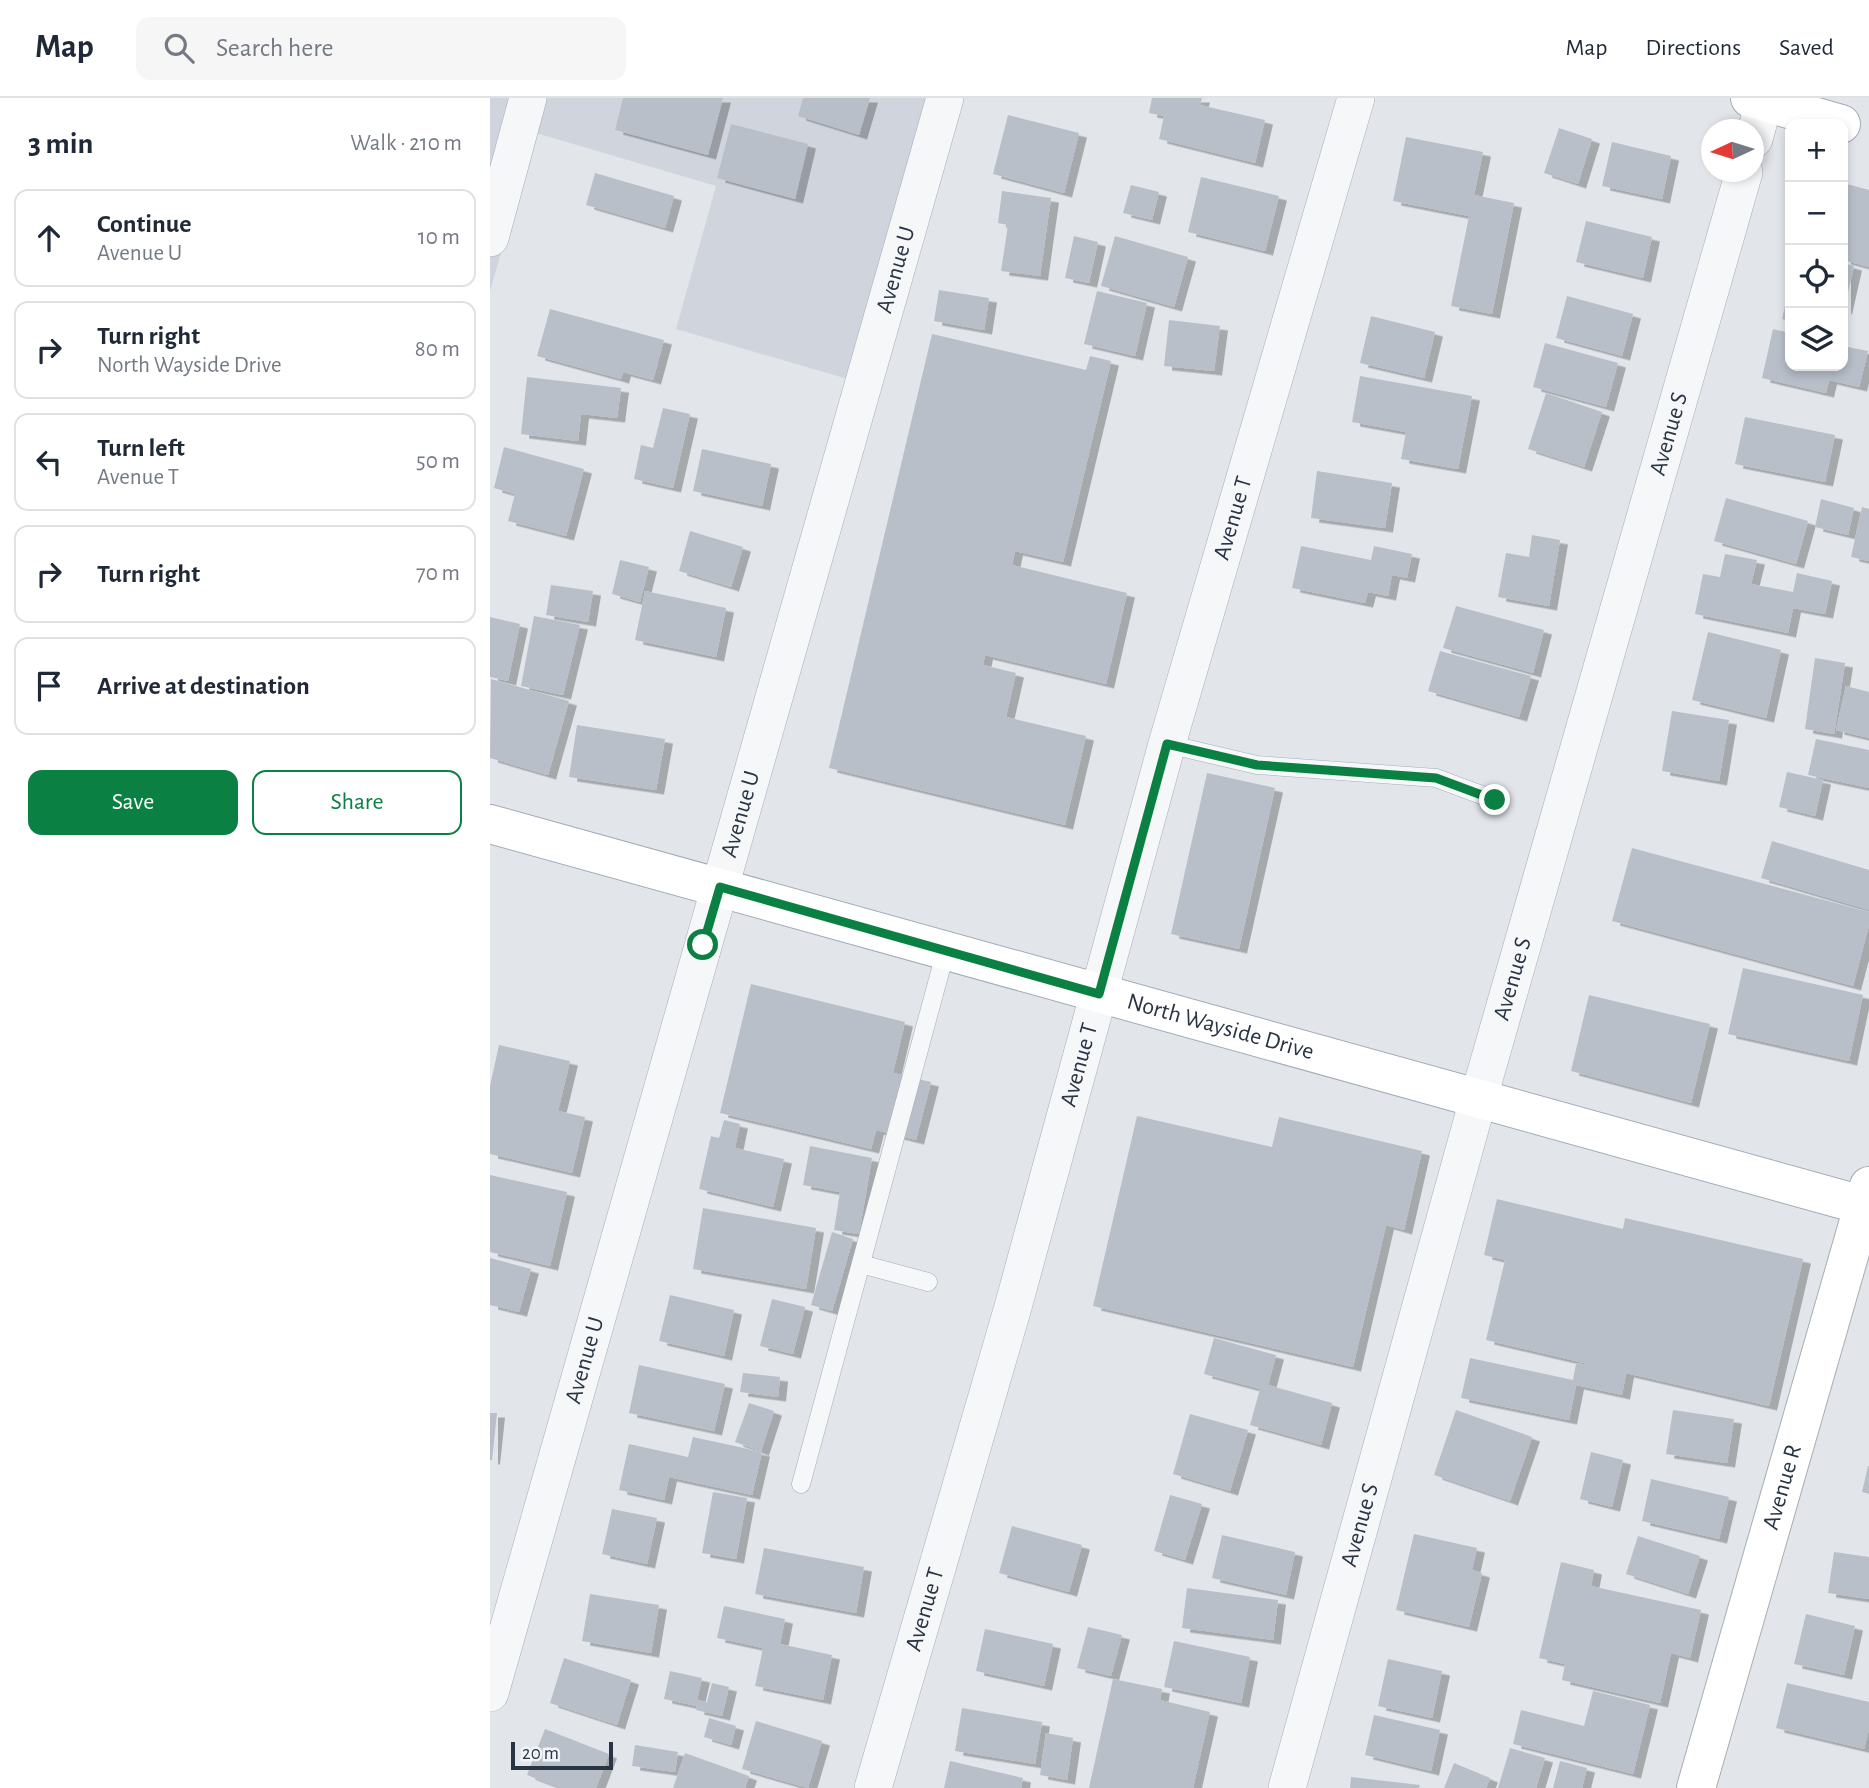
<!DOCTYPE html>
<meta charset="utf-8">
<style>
body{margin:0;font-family:"Alegreya Sans",sans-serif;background:#f6f6f7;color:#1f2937}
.controls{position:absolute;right:21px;top:21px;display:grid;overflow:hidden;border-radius:14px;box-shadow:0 4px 10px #0003}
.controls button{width:63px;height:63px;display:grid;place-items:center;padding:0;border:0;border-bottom:2px solid #e0e1e3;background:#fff;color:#1f2937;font:35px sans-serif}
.compass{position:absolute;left:1211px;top:21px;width:63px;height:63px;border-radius:50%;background:#fff;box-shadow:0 4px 10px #0003;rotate:266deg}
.scale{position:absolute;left:21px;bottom:18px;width:102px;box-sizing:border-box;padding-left:7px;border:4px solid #293444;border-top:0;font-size:19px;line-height:24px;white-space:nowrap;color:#293444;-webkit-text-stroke:5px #f2f5f8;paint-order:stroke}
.stop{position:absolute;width:21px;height:21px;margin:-16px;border:5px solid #0b8043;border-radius:50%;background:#fff}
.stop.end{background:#0b8043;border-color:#fff;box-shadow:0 2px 7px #0008}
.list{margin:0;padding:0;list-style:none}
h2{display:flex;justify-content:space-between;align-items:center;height:91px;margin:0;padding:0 28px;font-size:30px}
h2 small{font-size:23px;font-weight:400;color:#747a83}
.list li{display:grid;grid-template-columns:46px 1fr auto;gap:21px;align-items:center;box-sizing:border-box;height:98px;margin:0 14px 14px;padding:0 14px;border:2px solid #e0e1e3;border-radius:14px}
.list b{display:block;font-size:26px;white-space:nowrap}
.list p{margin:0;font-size:23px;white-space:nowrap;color:#747a83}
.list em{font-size:23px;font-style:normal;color:#747a83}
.actions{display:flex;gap:14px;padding:21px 28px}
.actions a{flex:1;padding:16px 0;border:2px solid #0b8043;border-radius:14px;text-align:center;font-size:24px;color:#0b8043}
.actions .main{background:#0b8043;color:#fff}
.icon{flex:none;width:38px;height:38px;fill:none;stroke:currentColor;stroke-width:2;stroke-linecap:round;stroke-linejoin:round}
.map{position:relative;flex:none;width:1379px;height:1690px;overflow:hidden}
header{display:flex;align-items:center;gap:42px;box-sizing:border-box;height:98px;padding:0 35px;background:#fff;border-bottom:2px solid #e0e1e3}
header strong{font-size:33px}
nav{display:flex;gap:38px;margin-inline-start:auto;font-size:24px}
.search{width:490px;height:63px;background:#f6f6f7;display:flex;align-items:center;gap:18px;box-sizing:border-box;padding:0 24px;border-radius:14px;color:#747a83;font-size:26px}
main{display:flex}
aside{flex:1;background:#fff}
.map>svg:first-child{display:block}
.built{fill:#d0d5dd}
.building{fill:#b9bfc9;filter:url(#shadow)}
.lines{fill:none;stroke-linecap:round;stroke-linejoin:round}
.lane-casing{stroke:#a7adb6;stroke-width:19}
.street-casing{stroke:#a7adb6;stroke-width:38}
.secondary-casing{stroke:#a7adb6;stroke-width:40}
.primary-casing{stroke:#a1abb8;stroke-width:40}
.lane{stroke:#f5f7f9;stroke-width:18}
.street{stroke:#f5f7f9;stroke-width:37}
.secondary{stroke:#fff;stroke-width:38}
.primary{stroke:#fff;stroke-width:38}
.route{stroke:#0b8043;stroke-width:9}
.labels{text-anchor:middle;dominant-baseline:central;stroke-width:6;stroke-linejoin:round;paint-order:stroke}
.street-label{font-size:24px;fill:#293444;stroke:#f2f5f8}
</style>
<header>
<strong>Map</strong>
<div class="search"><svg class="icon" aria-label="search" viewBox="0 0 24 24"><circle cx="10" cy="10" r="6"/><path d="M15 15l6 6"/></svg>Search here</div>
<nav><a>Map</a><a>Directions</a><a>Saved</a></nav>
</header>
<main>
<aside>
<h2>3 min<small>Walk · 210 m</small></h2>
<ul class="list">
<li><svg class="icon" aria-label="ahead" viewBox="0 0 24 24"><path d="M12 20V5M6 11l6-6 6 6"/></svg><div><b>Continue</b><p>Avenue U</p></div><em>10 m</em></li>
<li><svg class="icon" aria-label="right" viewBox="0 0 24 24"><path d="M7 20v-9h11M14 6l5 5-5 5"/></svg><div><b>Turn right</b><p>North Wayside Drive</p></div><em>80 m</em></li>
<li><svg class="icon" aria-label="left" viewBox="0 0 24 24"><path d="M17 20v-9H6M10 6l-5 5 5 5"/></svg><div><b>Turn left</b><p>Avenue T</p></div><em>50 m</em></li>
<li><svg class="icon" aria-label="right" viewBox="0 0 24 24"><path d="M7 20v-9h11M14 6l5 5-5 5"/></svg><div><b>Turn right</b></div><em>70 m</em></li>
<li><svg class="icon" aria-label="arrive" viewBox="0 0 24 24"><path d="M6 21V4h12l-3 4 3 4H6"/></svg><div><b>Arrive at destination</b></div></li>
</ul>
<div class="actions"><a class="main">Save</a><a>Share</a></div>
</aside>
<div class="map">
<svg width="1379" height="1690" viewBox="0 0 1379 1690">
<defs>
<filter id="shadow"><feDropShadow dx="8" dy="4.5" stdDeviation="0" flood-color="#0004"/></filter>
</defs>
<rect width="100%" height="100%" fill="#e2e6eb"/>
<polygon class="built" points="0,0 442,0 361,282 186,231 226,88 46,35 0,193"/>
<g class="building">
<polygon points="133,0 233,0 218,57 125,32"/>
<polygon points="313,0 380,0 369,37 308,18"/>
<polygon points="662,0 712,0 710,7 775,22 765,65 669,41 674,18 659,15"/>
<polygon points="518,17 589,35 574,95 503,76"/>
<polygon points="241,26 318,46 305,101 227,80"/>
<polygon points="1069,30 1102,41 1088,86 1054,75"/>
<polygon points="916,39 993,54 984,97 1024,105 1002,216 961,208 979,118 903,103"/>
<polygon points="1122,44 1181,58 1172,101 1112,88"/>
<polygon points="105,75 184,98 175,130 96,107"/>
<polygon points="711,79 789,98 775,153 698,134"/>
<polygon points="1353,85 1379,92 1379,169 1353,162"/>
<polygon points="641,87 669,94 662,122 633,115"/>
<polygon points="512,93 561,100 550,178 511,173 518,127 508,125"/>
<polygon points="1096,123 1162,139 1153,180 1086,164"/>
<polygon points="584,138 608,144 599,185 575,180"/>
<polygon points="625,138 698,159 684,209 611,188"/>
<polygon points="1353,165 1364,168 1354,212 1353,211"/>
<polygon points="449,192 499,200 494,232 444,223"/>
<polygon points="1299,192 1300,192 1300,223 1292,221"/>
<polygon points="607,193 657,205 645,258 594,246"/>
<polygon points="1077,198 1143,216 1132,258 1066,240"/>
<polygon points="60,211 174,242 163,282 133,274 131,281 47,258"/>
<polygon points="881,218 945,234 934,280 870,265"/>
<polygon points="679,222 730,228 724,273 674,268"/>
<polygon points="1283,231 1300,235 1300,268 1353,268 1353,248 1378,253 1369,289 1339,282 1336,295 1272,280"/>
<polygon points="442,236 596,272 600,258 621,263 573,464 525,453 522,467 637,495 616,586 495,557 493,567 526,575 516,619 596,638 575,727 339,670"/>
<polygon points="1055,245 1128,265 1116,309 1043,289"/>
<polygon points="870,278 982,298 968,371 911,361 916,334 862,324"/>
<polygon points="37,279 131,290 127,320 91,316 88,343 31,336"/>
<polygon points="1056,295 1112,314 1094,369 1038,351"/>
<polygon points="173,310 200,316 183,390 144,381 151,347 163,350"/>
<polygon points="1255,319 1345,337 1335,384 1245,366"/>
<polygon points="14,349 94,371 76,438 18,423 25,396 4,390"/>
<polygon points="212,351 281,366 272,408 203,393"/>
<polygon points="827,373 902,385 895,430 821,420"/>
<polygon points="1236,400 1318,423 1306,466 1224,443"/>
<polygon points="1331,401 1364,410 1358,437 1325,429"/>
<polygon points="1372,409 1379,411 1379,463 1361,459"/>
<polygon points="200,433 253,449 241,489 189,473"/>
<polygon points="1042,437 1070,442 1059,508 1008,499 1016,455 1039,459"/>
<polygon points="811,448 881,462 884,448 922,456 917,480 902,477 898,498 878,494 875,505 802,490"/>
<polygon points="1235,456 1267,462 1261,486 1303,494 1307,475 1342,483 1335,516 1303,510 1298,535 1205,516 1213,476 1230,479"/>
<polygon points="130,462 159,469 150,504 122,496"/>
<polygon points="61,487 103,493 98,524 56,517"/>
<polygon points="155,493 236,510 226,559 145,542"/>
<polygon points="966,508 1054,532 1043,575 953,550"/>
<polygon points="44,518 90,527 73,597 31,588"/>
<polygon points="0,519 30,526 18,583 0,579"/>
<polygon points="1218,534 1291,552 1276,620 1202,602"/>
<polygon points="950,553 1041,578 1029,619 938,593"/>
<polygon points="1325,560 1355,565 1344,636 1315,631"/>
<polygon points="1,581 79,603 58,677 0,660"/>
<polygon points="1356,588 1379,594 1379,640 1346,632"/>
<polygon points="1182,613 1239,622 1229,683 1172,673"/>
<polygon points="87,627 175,641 166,692 79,679"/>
<polygon points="1326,641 1379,652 1379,690 1318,677"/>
<polygon points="1297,674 1333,682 1325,718 1289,709"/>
<polygon points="717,675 785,690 749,851 681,836"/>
<polygon points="1282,743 1379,772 1379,812 1271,780"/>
<polygon points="1142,750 1379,814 1379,827 1363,888 1122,823"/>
<polygon points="1253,870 1373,897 1359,963 1238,936"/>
<polygon points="261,886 415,924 403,975 441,984 426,1042 386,1032 381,1051 230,1015"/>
<polygon points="1099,897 1220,926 1201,1005 1081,973"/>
<polygon points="9,947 80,963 68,1013 95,1019 82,1075 0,1056 0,988"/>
<polygon points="647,1018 782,1049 789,1019 932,1053 914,1132 896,1127 863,1269 603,1208"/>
<polygon points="234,1022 250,1026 245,1050 294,1061 283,1109 209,1091 221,1038 229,1040"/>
<polygon points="320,1048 382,1060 369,1136 344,1132 350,1094 313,1087"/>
<polygon points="0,1077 77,1094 60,1168 0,1154"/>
<polygon points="1007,1101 1133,1131 1135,1120 1313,1161 1279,1308 1136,1275 1132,1297 1086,1287 1079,1322 971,1300 980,1260 1083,1282 1086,1265 1111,1269 996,1242 1015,1162 994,1157"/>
<polygon points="213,1110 326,1130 316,1191 203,1171"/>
<polygon points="342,1134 363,1141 342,1213 321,1207"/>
<polygon points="0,1160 41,1171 29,1214 0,1207"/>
<polygon points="180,1197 244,1212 234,1258 169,1243"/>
<polygon points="282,1201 315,1209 303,1256 270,1248"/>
<polygon points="724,1240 786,1257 778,1287 842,1305 831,1347 760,1327 770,1291 714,1276"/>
<polygon points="149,1267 235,1286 224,1333 139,1315"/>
<polygon points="253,1275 290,1279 288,1299 250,1294"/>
<polygon points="259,1305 284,1313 271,1353 245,1344"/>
<polygon points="966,1312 1042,1339 1020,1403 944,1377"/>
<polygon points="1183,1312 1244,1321 1237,1365 1176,1356"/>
<polygon points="0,1315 7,1315 2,1362 0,1362"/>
<polygon points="700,1316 758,1332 740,1393 683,1376"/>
<polygon points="203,1339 272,1354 262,1397 179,1379 174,1402 129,1392 139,1346 198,1359"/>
<polygon points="1101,1354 1133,1362 1122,1409 1090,1401"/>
<polygon points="1378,1368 1379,1368 1379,1396 1372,1394"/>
<polygon points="1161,1381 1239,1399 1229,1441 1152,1423"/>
<polygon points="223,1394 257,1400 246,1461 212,1455"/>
<polygon points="680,1397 712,1406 695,1462 664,1453"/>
<polygon points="122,1411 167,1420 157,1466 112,1456"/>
<polygon points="522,1428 592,1447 579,1494 509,1475"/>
<polygon points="924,1436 987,1450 982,1472 992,1475 979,1529 906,1512"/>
<polygon points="732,1437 805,1454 796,1497 722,1480"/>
<polygon points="1148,1438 1210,1458 1198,1496 1136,1476"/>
<polygon points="274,1450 374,1469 366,1515 265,1496"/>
<polygon points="1344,1454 1379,1459 1379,1501 1338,1495"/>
<polygon points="1071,1464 1104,1472 1101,1488 1211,1512 1200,1560 1181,1555 1170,1605 1072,1582 1075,1566 1049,1560"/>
<polygon points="697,1490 788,1502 783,1542 692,1530"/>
<polygon points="100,1496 169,1507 161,1555 92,1543"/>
<polygon points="234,1508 295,1521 290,1546 342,1557 333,1602 265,1588 273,1550 227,1540"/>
<polygon points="1316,1516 1365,1528 1354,1577 1304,1566"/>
<polygon points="598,1529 632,1537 621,1578 587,1570"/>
<polygon points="495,1531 563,1546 554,1588 486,1573"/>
<polygon points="684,1543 760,1559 751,1605 674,1589"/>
<polygon points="74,1560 141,1582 127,1627 60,1605"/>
<polygon points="898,1561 952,1573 942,1620 888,1608"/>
<polygon points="180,1573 212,1580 207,1602 217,1604 222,1585 239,1589 232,1618 206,1612 207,1608 174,1601"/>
<polygon points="623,1581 672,1591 670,1602 720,1614 703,1690 599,1690"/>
<polygon points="1297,1585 1379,1604 1379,1631 1374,1651 1286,1630"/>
<polygon points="1103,1593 1160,1607 1143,1676 1023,1646 1031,1612 1094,1628"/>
<polygon points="472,1610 552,1624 545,1666 465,1653"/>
<polygon points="884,1617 950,1632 941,1673 875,1657"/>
<polygon points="219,1620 246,1628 241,1647 214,1639"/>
<polygon points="266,1623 332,1643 318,1690 252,1671"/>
<polygon points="55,1631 119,1656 106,1690 71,1690 37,1677"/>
<polygon points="556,1635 583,1640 577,1682 550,1677"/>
<polygon points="145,1647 188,1654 185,1674 142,1668"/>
<polygon points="1020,1650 1055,1660 1046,1690 1008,1690"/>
<polygon points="195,1655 259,1678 255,1690 183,1690"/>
<polygon points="460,1663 533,1680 531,1690 454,1690"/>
<polygon points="1070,1663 1097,1670 1092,1690 1063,1690"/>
<polygon points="964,1665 1000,1680 996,1690 954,1690"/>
<polygon points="861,1679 930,1687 929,1690 860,1690"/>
</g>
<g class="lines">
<defs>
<g id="lane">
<polyline points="677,646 767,667 946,680 1005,702"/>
<polyline points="371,1166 438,1184"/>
<polyline points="311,1386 456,852"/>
</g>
<g id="street">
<polyline points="1264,41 1275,0"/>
<polyline points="0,140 38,0"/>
<path id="s1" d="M0 1595 455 0"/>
<path id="s2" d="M383 1690 523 1209 677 646 866 0"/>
<path id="s3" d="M797 1690 988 1002 1254 74"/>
</g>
<g id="secondary">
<path id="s4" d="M1206 1690 1379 1088"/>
</g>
<g id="primary">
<polyline points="1260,0 1351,26"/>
<path id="s5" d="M0 726 1379 1109"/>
</g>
</defs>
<use href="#lane" class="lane-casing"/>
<use href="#street" class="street-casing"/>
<use href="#secondary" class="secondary-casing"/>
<use href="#primary" class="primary-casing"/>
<use href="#lane" class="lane"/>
<use href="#street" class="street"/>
<use href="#secondary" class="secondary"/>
<use href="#primary" class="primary"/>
</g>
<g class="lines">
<polyline class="route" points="213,847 230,789 609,896 677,646 767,667 946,680 1005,702"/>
</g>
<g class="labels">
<g class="street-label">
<text stroke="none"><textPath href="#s1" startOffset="1480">Avenue U</textPath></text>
<text stroke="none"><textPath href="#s3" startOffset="1407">Avenue S</textPath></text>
<text stroke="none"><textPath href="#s2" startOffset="1320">Avenue T</textPath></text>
<text stroke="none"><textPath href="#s1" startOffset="914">Avenue U</textPath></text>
<text stroke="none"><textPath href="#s3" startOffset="840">Avenue S</textPath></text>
<text stroke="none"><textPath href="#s5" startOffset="758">North Wayside Drive</textPath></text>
<text stroke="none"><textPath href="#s2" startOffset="752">Avenue T</textPath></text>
<text stroke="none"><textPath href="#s1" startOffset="346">Avenue U</textPath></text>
<text stroke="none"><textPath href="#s4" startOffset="313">Avenue R</textPath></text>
<text stroke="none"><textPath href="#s3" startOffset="273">Avenue S</textPath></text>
<text stroke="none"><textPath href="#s2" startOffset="186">Avenue T</textPath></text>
</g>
</g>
</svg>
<div class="controls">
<button>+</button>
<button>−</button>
<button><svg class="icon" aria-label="locate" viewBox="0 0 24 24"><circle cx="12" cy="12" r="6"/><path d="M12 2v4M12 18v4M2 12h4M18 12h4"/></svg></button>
<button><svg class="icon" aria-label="layers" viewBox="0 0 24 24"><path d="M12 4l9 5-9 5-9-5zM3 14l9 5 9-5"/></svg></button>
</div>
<svg class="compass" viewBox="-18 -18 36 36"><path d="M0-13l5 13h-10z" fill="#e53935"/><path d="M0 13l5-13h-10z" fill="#747a83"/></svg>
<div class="scale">20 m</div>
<div class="stop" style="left:213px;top:847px"></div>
<div class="stop end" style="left:1005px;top:702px"></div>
</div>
</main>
